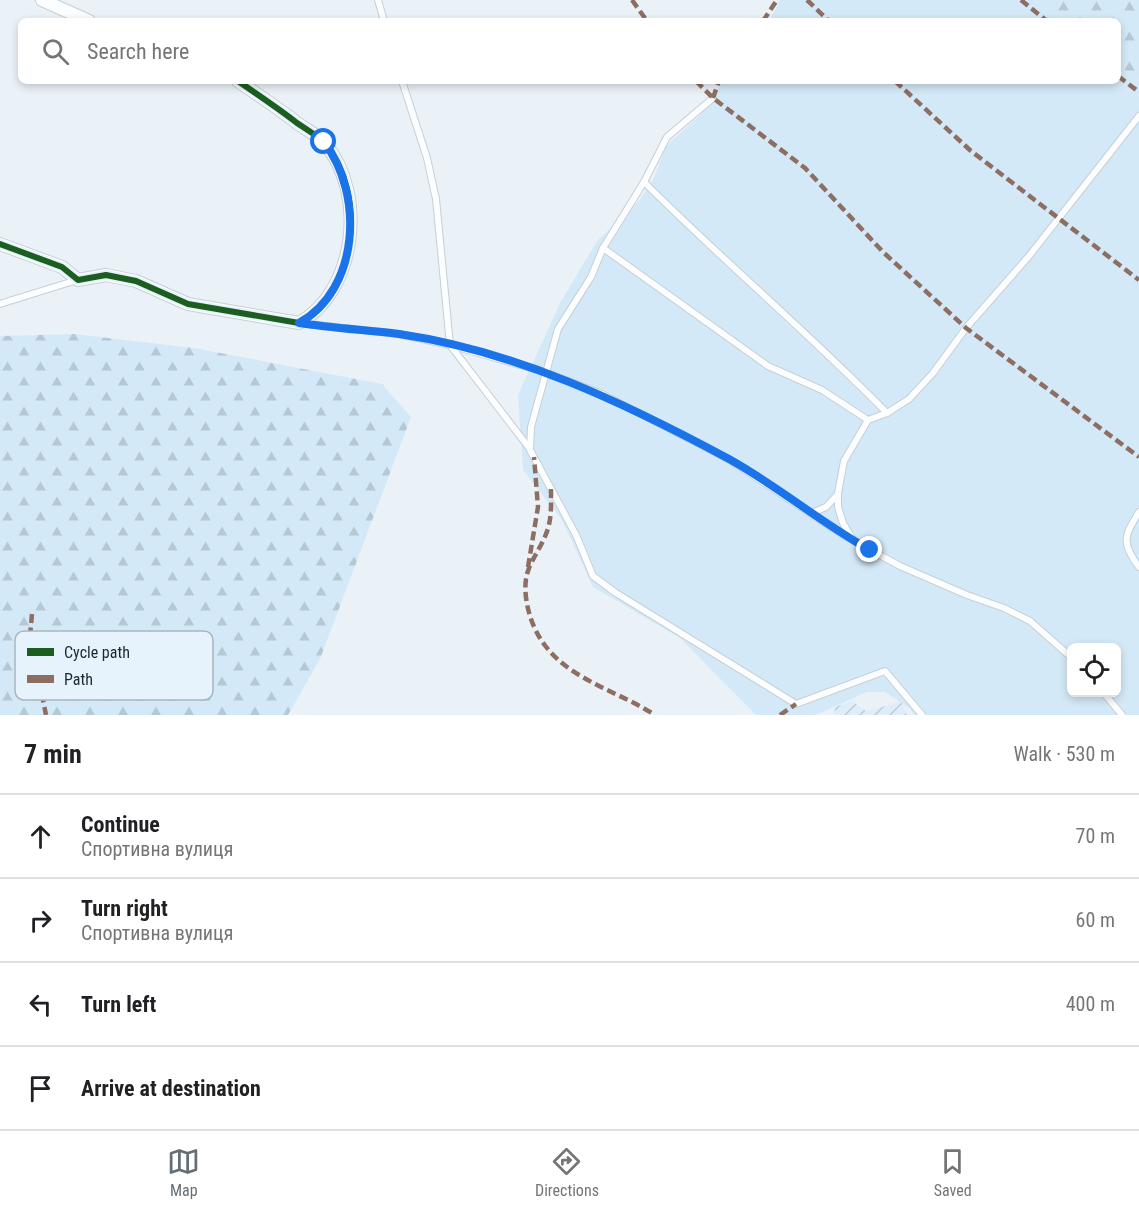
<!DOCTYPE html>
<meta charset="utf-8">
<style>
body{margin:0;font-family:"Roboto Condensed",sans-serif;background:#f2f2f2;color:#202124}
.controls{position:absolute;right:18px;bottom:18px;display:grid;overflow:hidden;border-radius:9px;box-shadow:0 3px 9px #0003}
.controls button{width:54px;height:54px;display:grid;place-items:center;padding:0;border:0;border-bottom:2px solid #e0e0e0;background:#fff;color:#202124;font:30px sans-serif}
.stop{position:absolute;width:18px;height:18px;margin:-14px;border:4px solid #1a73e8;border-radius:50%;background:#fff}
.stop.end{background:#1a73e8;border-color:#fff;box-shadow:0 2px 6px #0008}
.list{margin:0;padding:0;list-style:none}
h2{display:flex;justify-content:space-between;align-items:center;height:78px;margin:0;padding:0 24px;font-size:26px}
h2 small{font-size:20px;font-weight:400;color:#757577}
.list li{display:grid;grid-template-columns:39px 1fr auto;gap:18px;align-items:center;box-sizing:border-box;height:84px;padding:0 24px;border-top:2px solid #e0e0e0}
.list b{display:block;font-size:22px;white-space:nowrap}
.list p{margin:0;font-size:20px;white-space:nowrap;color:#757577}
.list em{font-size:20px;font-style:normal;color:#757577}
.icon{flex:none;width:33px;height:33px;fill:none;stroke:currentColor;stroke-width:2;stroke-linecap:round;stroke-linejoin:round}
.map{position:relative;flex:none;width:1139px;height:715px;overflow:hidden}
.search{position:absolute;background:#fff;box-shadow:0 3px 9px #0003;left:18px;right:18px;top:18px;height:66px;display:flex;align-items:center;gap:15px;box-sizing:border-box;padding:0 21px;border-radius:9px;color:#757577;font-size:22px}
.sheet{height:414px;background:#fff}
nav{display:flex;justify-content:space-around;align-items:center;box-sizing:border-box;height:84px;border-top:2px solid #e0e0e0;background:#fff;font-size:16px;color:#757577}
nav a{display:grid;justify-items:center;gap:3px}
nav .on{color:#646e76}
.map>svg:first-child{display:block}
.industrial{fill:url(#industrial-furrows)}
.green{fill:#d4e9f7;fill-rule:evenodd}
.forest{fill:url(#forest-firs)}
.lines{fill:none;stroke-linecap:round;stroke-linejoin:round}
.service-casing{stroke:#c6cfd5;stroke-width:8}
.minor-casing{stroke:#c6cfd5;stroke-width:14}
.service{stroke:#fcfdfe;stroke-width:6}
.minor{stroke:#fcfdfe;stroke-width:12}
.quiet{stroke:#8d6e63;stroke-width:4.5;stroke-dasharray:9 4.5;stroke-linecap:butt}
.cycleway-casing{stroke:#e6f3fc;stroke-width:10}
.cycleway{stroke:#1b5e20;stroke-width:6}
.route{stroke:#1a73e8;stroke-width:8}
.key{fill:#e6f3fc;stroke:#a9b6bf;stroke-width:1.5}
.key-label{font-size:16px;fill:#1b2730}
</style>
<div class="map">
<svg width="1139" height="715" viewBox="0 0 1139 715">
<defs>
<pattern id="industrial-furrows" width="10" height="10" patternUnits="userSpaceOnUse" patternTransform="scale(1.5)"><rect width="10" height="10" fill="#ddedf9"/><path d="M-1 1l2-2M0 10L10 0M9 11l2-2" fill="none" stroke="#bdcbd6"/></pattern>
<pattern id="forest-firs" width="22" height="20" patternUnits="userSpaceOnUse" patternTransform="scale(1.5)"><rect width="22" height="20" fill="#d4e9f7"/><path d="M5 1l3.5 6h-7zM16 11l3.5 6h-7z" fill="#b5c8d4"/></pattern>
</defs>
<rect width="100%" height="100%" fill="#ebf2f7"/>
<polygon class="industrial" points="852,701 866,711 901,702 907,715 834,715 835,707"/>
<g class="green">
<polygon points="780,0 1035,0 1061,21 769,21"/>
<path d="M1118 65 1139 79V715H914L910 709 885 692H867L816 715H756L680 638 593 587 562 520 523 470 518 395 561 301 597 241 639 201 654 178 666 146 700 115 723 81H1118ZM1072 648H1116V692H1072Z"/>
</g>
<g class="forest">
<polygon points="1035,0 1139,0 1139,79 1118,65 1118,21 1061,21"/>
<polygon points="74,334 194,348 382,384 411,417 320,659 288,715 0,715 0,336"/>
</g>
<g class="lines">
<defs>
<g id="service">
<polyline points="378,0 384,21"/>
<polyline points="402,81 427,158 436,199 450,345 530,449"/>
<polyline points="713,98 667,137 644,182 603,248 591,277 558,329 531,427 530,450 576,535 593,576 616,593 796,704 885,671 922,715"/>
<path d="M644 182C723 261 809 333 887 413"/>
<polyline points="603,248 768,366 822,390 868,420"/>
<polyline points="0,304 77,280"/>
<polyline points="299,323 399,334 450,345 545,372 602,394 730,460 843,535 900,566 967,595 1004,608 1030,621 1072,658"/>
<path d="M1139 512C1124 536 1121 543 1139 567"/>
<polyline points="812,513 826,507 838,494"/>
<polyline points="853,540 843,523 838,507 838,493 844,461 868,420 887,413 909,399 933,373 966,328 1029,256 1139,116"/>
<polyline points="1103,692 1122,715"/>
</g>
<g id="minor">
<polyline points="42,0 89,21"/>
<path d="M0 244 62 267 78 280 106 275 136 281 188 304 299 323C356 291 367 195 326 145 319 136 307 130 297 123 278 108 258 95 238 81"/>
</g>
</defs>
<use href="#service" class="service-casing"/>
<use href="#minor" class="minor-casing"/>
<use href="#service" class="service"/>
<use href="#minor" class="minor"/>
<g class="quiet">
<polyline points="632,0 647,21"/>
<polyline points="807,0 829,21"/>
<polyline points="1021,0 1047,21"/>
<polyline points="763,21 777,0"/>
<polyline points="1118,76 1139,92"/>
<polyline points="696,81 713,98 805,168 883,252 966,328 1139,457"/>
<polyline points="895,81 971,151 1139,280"/>
<polyline points="713,98 719,81"/>
<path d="M551 489C551 504 552 520 546 534 541 547 532 559 528 571 523 585 526 603 530 616 549 676 608 685 655 715"/>
<polyline points="528,567 538,507 534,457"/>
<polyline points="32,614 30,636 46,715"/>
<polyline points="780,715 796,704"/>
</g>
<defs>
<path id="cycleway" d="M0 244 62 267 78 280 106 275 136 281 188 304 299 323C356 291 367 195 326 145 319 136 307 130 297 123 278 108 258 95 238 81"/>
</defs>
<use href="#cycleway" class="cycleway-casing"/>
<use href="#cycleway" class="cycleway"/>
</g>
<g class="lines">
<path class="route" d="M324 142C364 194 360 289 299 323 332 328 366 330 399 334 516 351 625 403 729 459 778 486 821 523 870 550"/>
</g>
<rect x="15" y="631" width="198" height="69" rx="9" class="key"/>
<rect x="27" y="648" width="27" height="8" fill="#1b5e20"/>
<rect x="27" y="675" width="27" height="8" fill="#8d6e63"/>
<g class="key-label">
<text x="64" y="658">Cycle path</text>
<text x="64" y="685">Path</text>
</g>
</svg>
<div class="controls">
<button><svg class="icon" aria-label="locate" viewBox="0 0 24 24"><circle cx="12" cy="12" r="6"/><path d="M12 2v4M12 18v4M2 12h4M18 12h4"/></svg></button>
</div>
<div class="stop" style="left:324px;top:142px"></div>
<div class="stop end" style="left:870px;top:550px"></div>
<div class="search"><svg class="icon" aria-label="search" viewBox="0 0 24 24"><circle cx="10" cy="10" r="6"/><path d="M15 15l6 6"/></svg>Search here</div>
</div>
<section class="sheet">
<h2>7 min<small>Walk · 530 m</small></h2>
<ul class="list">
<li><svg class="icon" aria-label="ahead" viewBox="0 0 24 24"><path d="M12 20V5M6 11l6-6 6 6"/></svg><div><b>Continue</b><p>Спортивна вулиця</p></div><em>70 m</em></li>
<li><svg class="icon" aria-label="right" viewBox="0 0 24 24"><path d="M7 20v-9h11M14 6l5 5-5 5"/></svg><div><b>Turn right</b><p>Спортивна вулиця</p></div><em>60 m</em></li>
<li><svg class="icon" aria-label="left" viewBox="0 0 24 24"><path d="M17 20v-9H6M10 6l-5 5 5 5"/></svg><div><b>Turn left</b></div><em>400 m</em></li>
<li><svg class="icon" aria-label="arrive" viewBox="0 0 24 24"><path d="M6 21V4h12l-3 4 3 4H6"/></svg><div><b>Arrive at destination</b></div></li>
</ul>
</section>
<nav>
<a class="on"><svg class="icon" aria-label="map" viewBox="0 0 24 24"><path d="M3 6l6-2 6 2 6-2v14l-6 2-6-2-6 2zM9 4v14M15 6v14"/></svg>Map</a>
<a><svg class="icon" aria-label="directions" viewBox="0 0 24 24"><path d="M12 3l9 9-9 9-9-9zM9 14v-3h6M13 9l2 2-2 2"/></svg>Directions</a>
<a><svg class="icon" aria-label="saved" viewBox="0 0 24 24"><path d="M7 4h10v16l-5-4-5 4z"/></svg>Saved</a>
</nav>
